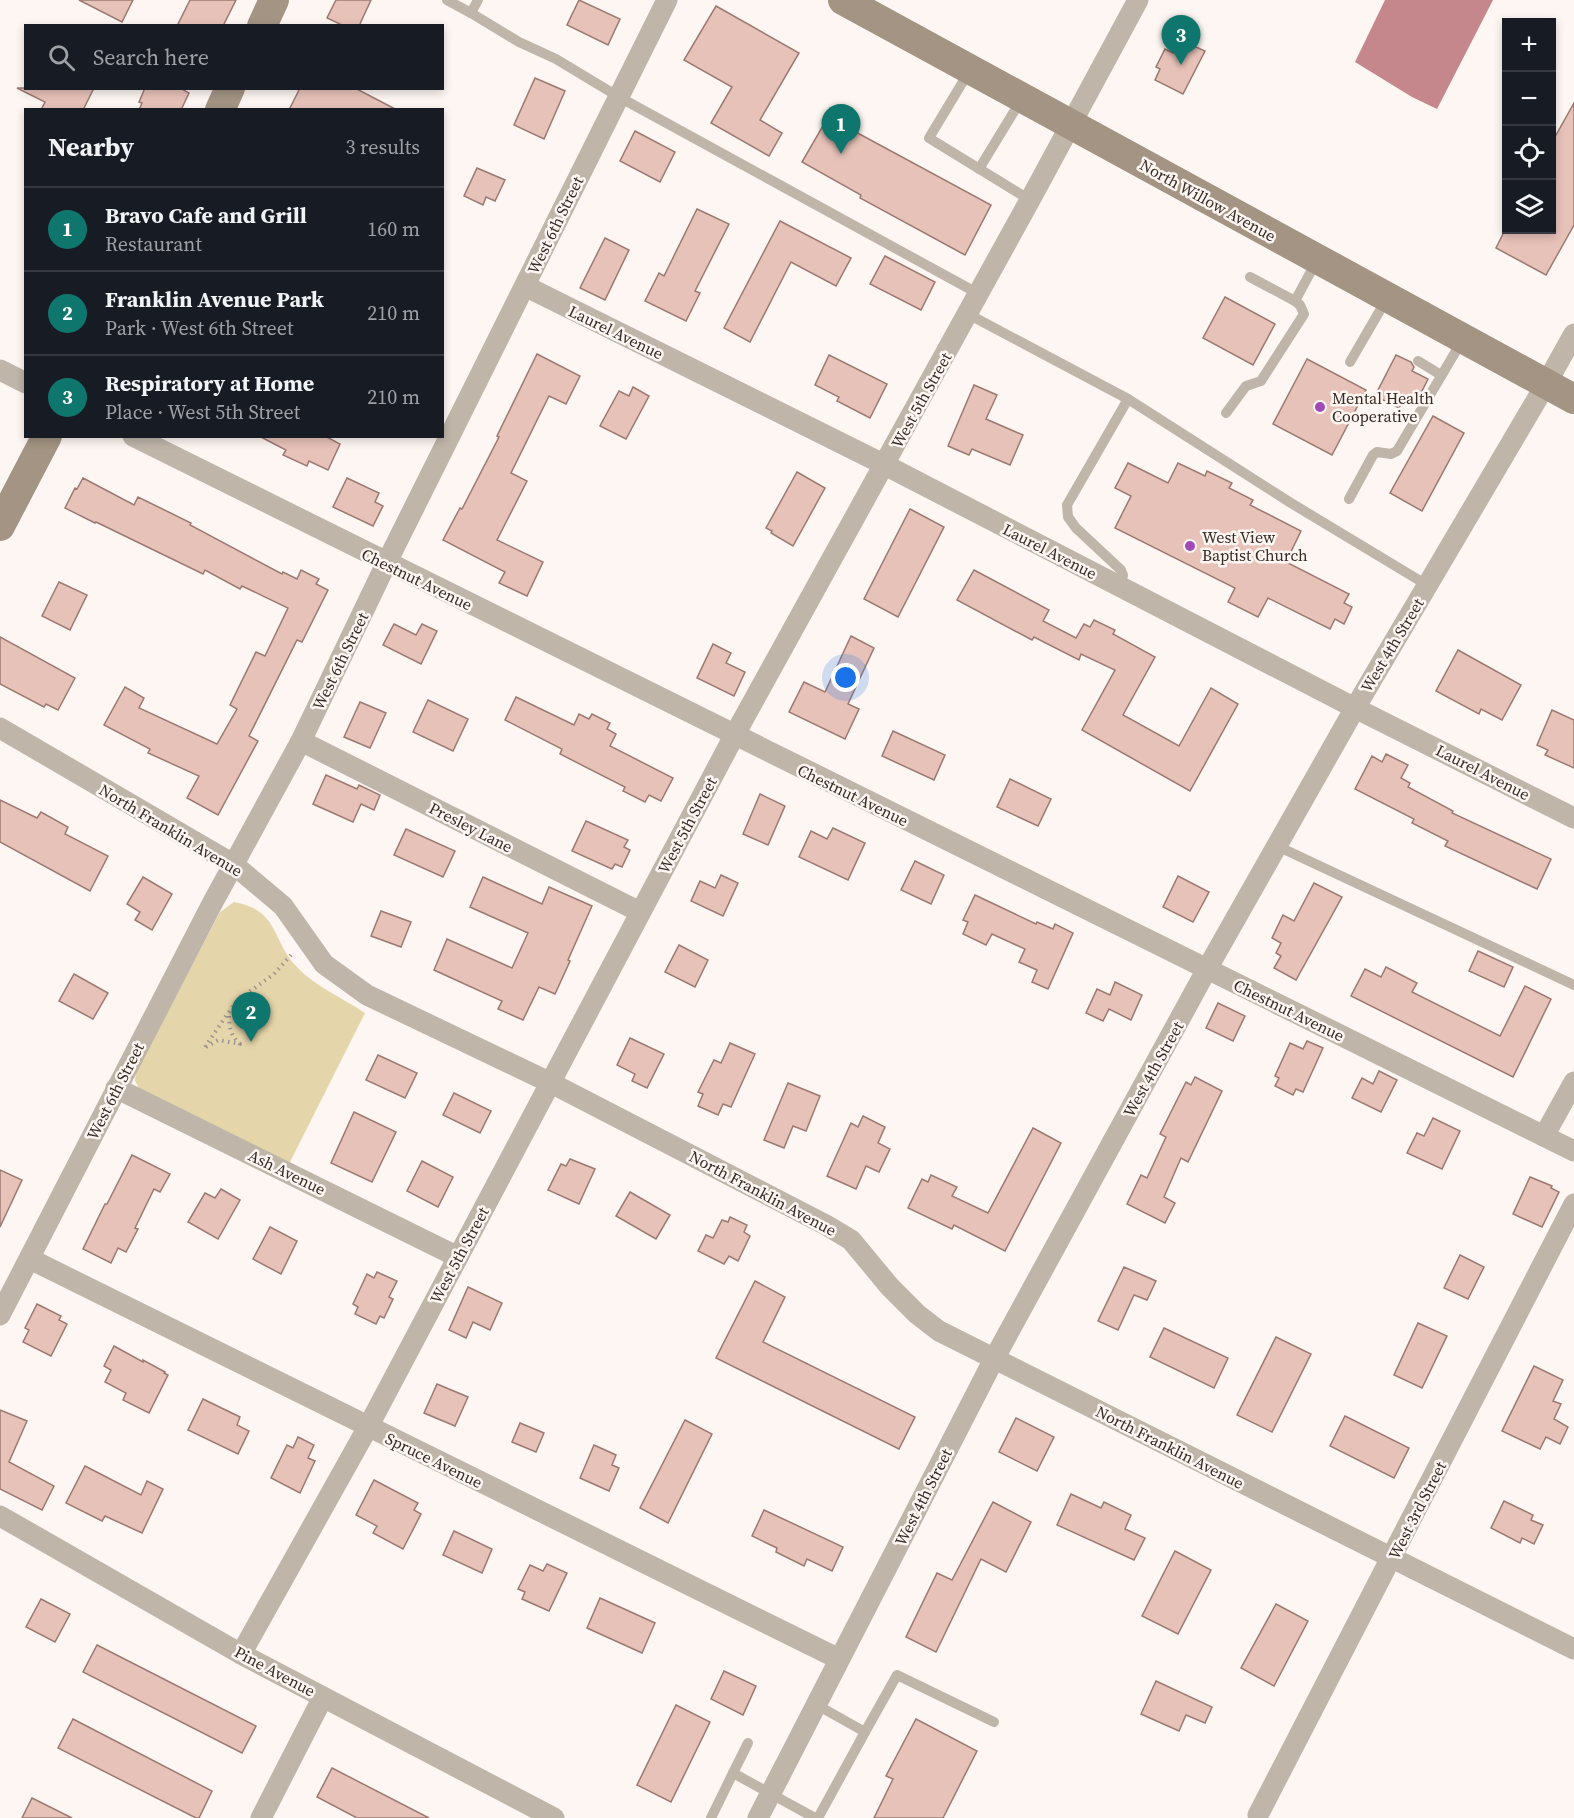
<!DOCTYPE html>
<meta charset="utf-8">
<style>
body{margin:0;font-family:"Source Serif 4",serif;background:#242831;color:#f1f3f6}
.controls{position:absolute;right:18px;top:18px;display:grid;overflow:hidden;border-radius:0px;box-shadow:0 3px 9px #0003}
.controls button{width:54px;height:54px;display:grid;place-items:center;padding:0;border:0;border-bottom:2px solid #363941;background:#171b24;color:#f1f3f6;font:30px sans-serif}
.you{position:absolute;left:846px;top:678px;width:21px;height:21px;margin:-15px;border:4px solid #fff;border-radius:50%;background:#1a73e8;box-shadow:0 0 0 9px #1a73e833}
.badge{display:grid;place-items:center;width:39px;height:39px;border-radius:50%;background:#0f766e;color:#fff;font-size:20px;font-weight:700}
.pin{position:absolute;translate:-50% -50px;filter:drop-shadow(0 2px 3px #0008)}
.pin::after{content:'';position:absolute;top:32px;width:21px;height:18px;background:inherit;clip-path:polygon(0 0,100% 0,50% 100%)}
.list{margin:0;padding:0;list-style:none}
h2{display:flex;justify-content:space-between;align-items:center;height:78px;margin:0;padding:0 24px;font-size:26px}
h2 small{font-size:20px;font-weight:400;color:#9ea1a6}
.list li{display:grid;grid-template-columns:39px 1fr auto;gap:18px;align-items:center;box-sizing:border-box;height:84px;padding:0 24px;border-top:2px solid #363941}
.list b{display:block;font-size:22px;white-space:nowrap}
.list p{margin:0;font-size:20px;white-space:nowrap;color:#9ea1a6}
.list em{font-size:20px;font-style:normal;color:#9ea1a6}
.icon{flex:none;width:33px;height:33px;fill:none;stroke:currentColor;stroke-width:2;stroke-linecap:round;stroke-linejoin:round}
.map{position:relative;flex:none;width:1574px;height:1818px;overflow:hidden}
.search{position:absolute;background:#171b24;box-shadow:0 3px 9px #0003;left:24px;top:24px;width:420px;height:66px;display:flex;align-items:center;gap:15px;box-sizing:border-box;padding:0 21px;border-radius:0px;color:#9ea1a6;font-size:22px}
.panel{position:absolute;background:#171b24;box-shadow:0 3px 9px #0003;left:24px;top:108px;width:420px;height:330px;border-radius:0px}
.map>svg:first-child{display:block}
.green{fill:#e5d5aa}
.water{fill:#c5878b}
.building{fill:#e7c2b9;stroke:#9c7971;stroke-width:1.5}
.lines{fill:none;stroke-linecap:round;stroke-linejoin:round}
.path{stroke:#9e948f;stroke-width:4;stroke-dasharray:1.5 4.5;stroke-linecap:butt}
.lane{stroke:#bfb5a9;stroke-width:10}
.street{stroke:#bfb5a9;stroke-width:21}
.secondary{stroke:#a39483;stroke-width:30}
.poi-dot{fill:#a14ab7;stroke:#fdf6f2;stroke-width:2}
.labels{text-anchor:middle;dominant-baseline:central;stroke-width:5;stroke-linejoin:round;paint-order:stroke}
.street-label{font-size:16px;fill:#372a23;stroke:#fdf6f2}
.poi-label{font-size:16px;fill:#372a23;stroke:#fdf6f2;text-anchor:start}
</style>
<div class="map">
<svg width="1574" height="1818" viewBox="0 0 1574 1818">
<rect width="100%" height="100%" fill="#fdf6f2"/>
<path class="green" d="M234 902C279 910 271 939 296 966 314 986 343 998 365 1013L289 1164 140 1090 135 1081 136 1072 220 912Z"/>
<polygon class="water" points="1385,0 1493,0 1437,109 1412,97 1355,62"/>
<g class="building">
<polygon points="79,0 133,0 122,22"/>
<polygon points="190,0 236,0 223,26 177,26"/>
<polygon points="336,0 371,0 359,26 344,26 327,18"/>
<polygon points="579,0 620,19 608,45 567,25"/>
<polygon points="716,6 799,53 760,120 782,133 769,156 711,123 732,87 684,60"/>
<polygon points="1179,39 1205,51 1183,94 1155,80 1160,69 1156,67 1165,49 1173,53"/>
<polygon points="535,78 565,91 544,139 514,125"/>
<polygon points="17,88 94,88 83,110 41,110 45,102"/>
<polygon points="145,88 180,88 189,93 181,110 139,110 142,103 139,102"/>
<polygon points="300,88 355,88 397,110 289,110"/>
<polygon points="1574,103 1574,225 1546,275 1496,248 1505,230 1551,230 1551,144"/>
<polygon points="828,117 991,205 965,255 860,198 861,195 802,162"/>
<polygon points="635,131 675,152 660,182 620,161"/>
<polygon points="477,168 505,180 495,201 486,197 483,205 464,196"/>
<polygon points="697,209 729,224 695,291 700,293 686,321 645,301 659,273 664,276"/>
<polygon points="780,221 851,258 836,286 791,262 750,342 724,328"/>
<polygon points="605,238 629,250 605,300 580,288"/>
<polygon points="885,256 935,282 921,310 870,284"/>
<polygon points="1225,297 1275,324 1253,365 1203,338"/>
<polygon points="537,354 580,376 566,404 549,396 511,473 527,481 497,540 543,562 527,596 499,583 505,572 443,540 460,508 462,509 499,437 497,436"/>
<polygon points="829,355 887,384 870,418 837,401 839,397 815,385"/>
<polygon points="1396,355 1411,362 1414,367 1412,371 1428,379 1416,403 1404,398 1399,408 1375,396"/>
<polygon points="1307,359 1366,390 1332,455 1273,424"/>
<polygon points="974,385 997,395 986,419 1023,435 1010,465 972,449 969,455 948,446"/>
<polygon points="633,387 649,396 626,439 600,426 619,391 629,396"/>
<polygon points="1433,416 1464,433 1422,511 1390,493"/>
<polygon points="259,436 325,436 340,444 328,470 309,461 307,466 283,455 286,450"/>
<polygon points="1128,463 1168,483 1178,463 1205,476 1207,471 1232,483 1229,488 1253,500 1250,505 1301,531 1286,562 1349,594 1344,603 1352,607 1344,624 1335,619 1330,629 1268,598 1258,617 1228,602 1235,588 1115,528 1131,496 1115,488"/>
<polygon points="797,472 825,488 793,546 771,533 772,531 766,528"/>
<polygon points="83,478 134,505 138,497 191,523 190,525 282,574 283,572 297,579 301,570 319,579 316,584 328,590 302,642 297,640 249,736 258,741 218,815 187,798 199,776 148,753 150,749 104,725 125,687 144,698 139,708 217,744 237,709 230,705 256,652 265,656 288,608 242,586 240,589 205,570 203,574 96,522 95,523 65,508 75,488 77,489"/>
<polygon points="347,478 379,493 375,502 383,506 373,526 333,507"/>
<polygon points="910,509 944,527 898,617 864,599"/>
<polygon points="974,570 1049,610 1043,621 1076,638 1084,624 1090,627 1094,620 1115,630 1113,634 1155,657 1123,715 1179,746 1211,688 1238,704 1190,791 1082,730 1115,670 1081,654 1079,660 1034,637 1032,640 957,600"/>
<polygon points="59,582 87,595 70,630 42,616"/>
<polygon points="394,624 416,635 422,624 437,631 421,664 383,645"/>
<polygon points="851,636 874,648 848,704 859,709 845,739 789,712 804,682 825,692"/>
<polygon points="0,637 75,678 58,710 46,704 44,707 0,684"/>
<polygon points="713,644 731,653 726,663 745,672 734,696 697,678"/>
<polygon points="1458,650 1521,685 1502,720 1481,709 1479,714 1436,691"/>
<polygon points="516,697 574,725 579,714 589,719 592,714 610,723 607,729 616,734 610,746 673,778 661,801 649,795 645,802 623,791 625,787 560,754 562,749 505,720"/>
<polygon points="428,700 468,719 453,751 413,732"/>
<polygon points="360,702 386,713 370,748 344,737"/>
<polygon points="1552,710 1574,720 1574,768 1545,755 1548,750 1537,745"/>
<polygon points="893,731 945,755 934,780 882,756"/>
<polygon points="1386,754 1408,765 1401,778 1410,783 1408,787 1453,811 1452,813 1551,859 1537,889 1445,846 1448,841 1412,823 1414,819 1355,789 1372,756 1382,762"/>
<polygon points="326,775 357,789 359,785 380,795 374,810 361,804 353,822 313,804"/>
<polygon points="1010,779 1051,799 1038,826 997,807"/>
<polygon points="760,794 785,806 768,845 743,834"/>
<polygon points="0,800 37,818 41,812 68,827 65,834 108,856 90,891 0,842"/>
<polygon points="586,821 628,840 624,847 630,850 622,867 615,864 612,869 572,851"/>
<polygon points="833,828 865,843 848,880 799,857 811,831 827,839"/>
<polygon points="406,829 455,851 443,877 394,855"/>
<polygon points="915,861 944,875 931,904 901,890"/>
<polygon points="721,875 738,883 723,916 691,901 700,881 715,888"/>
<polygon points="1178,876 1209,892 1193,922 1163,907"/>
<polygon points="143,877 172,894 152,930 135,920 140,912 127,904"/>
<polygon points="483,877 542,904 549,887 592,906 568,960 570,961 555,994 539,987 523,1020 498,1009 502,1001 434,970 447,939 512,968 528,933 470,907"/>
<polygon points="1314,883 1342,897 1296,980 1274,968 1281,956 1276,953 1281,943 1272,938 1283,915 1294,921"/>
<polygon points="975,895 1036,924 1037,922 1053,929 1055,924 1073,933 1048,989 1032,982 1037,970 1019,962 1025,949 992,934 986,945 963,934 968,922 963,920"/>
<polygon points="381,911 411,922 401,947 371,936"/>
<polygon points="679,945 708,960 695,987 665,972"/>
<polygon points="1478,951 1513,967 1504,987 1469,971"/>
<polygon points="1386,967 1417,983 1412,992 1500,1036 1525,986 1551,999 1513,1077 1351,996 1365,969 1381,977"/>
<polygon points="74,974 108,993 93,1019 59,1001"/>
<polygon points="1115,982 1142,995 1131,1020 1109,1009 1103,1021 1086,1013 1097,989 1110,995"/>
<polygon points="1218,1003 1245,1016 1233,1041 1206,1028"/>
<polygon points="630,1038 664,1054 647,1088 632,1081 635,1074 617,1065"/>
<polygon points="1307,1041 1323,1048 1303,1092 1296,1089 1293,1095 1275,1086 1279,1078 1275,1076 1290,1043 1303,1049"/>
<polygon points="730,1043 755,1054 731,1107 723,1104 718,1115 698,1106 703,1094 698,1092 714,1060 721,1063"/>
<polygon points="378,1055 417,1073 405,1098 366,1080"/>
<polygon points="1379,1071 1397,1080 1381,1112 1352,1098 1362,1078 1373,1084"/>
<polygon points="1195,1077 1222,1091 1188,1162 1181,1158 1164,1197 1175,1203 1165,1223 1127,1204 1141,1175 1147,1178 1166,1137 1160,1134 1186,1082 1191,1085"/>
<polygon points="788,1083 820,1096 806,1131 793,1126 784,1148 764,1140"/>
<polygon points="454,1093 491,1111 480,1133 443,1115"/>
<polygon points="354,1112 396,1132 372,1182 331,1163"/>
<polygon points="863,1116 885,1127 878,1143 890,1149 879,1172 866,1166 856,1189 827,1176 851,1123 858,1127"/>
<polygon points="1433,1118 1460,1131 1442,1169 1407,1153 1417,1133 1424,1136"/>
<polygon points="1033,1128 1061,1143 1005,1251 954,1225 952,1229 908,1208 922,1179 928,1182 931,1175 957,1187 952,1196 988,1213"/>
<polygon points="132,1155 170,1174 160,1192 154,1189 135,1228 138,1229 126,1252 118,1248 111,1263 83,1249 105,1204 107,1204"/>
<polygon points="570,1159 595,1169 579,1204 548,1190 561,1164 566,1166"/>
<polygon points="422,1161 453,1177 438,1207 407,1191"/>
<polygon points="0,1170 22,1180 0,1227"/>
<polygon points="1530,1177 1552,1186 1551,1188 1559,1192 1542,1227 1513,1214"/>
<polygon points="221,1189 240,1200 218,1239 188,1222 205,1193 215,1198"/>
<polygon points="630,1192 670,1215 656,1239 616,1216"/>
<polygon points="730,1217 747,1225 744,1232 750,1236 738,1261 729,1256 724,1264 698,1251 706,1235 713,1238 722,1220 728,1222"/>
<polygon points="270,1227 297,1241 281,1274 253,1259"/>
<polygon points="1460,1255 1484,1267 1468,1299 1444,1288"/>
<polygon points="1124,1267 1156,1281 1147,1300 1134,1295 1118,1330 1098,1321"/>
<polygon points="377,1272 397,1281 389,1297 393,1299 384,1318 380,1316 376,1324 355,1314 358,1307 353,1304 367,1274 374,1278"/>
<polygon points="755,1281 785,1297 763,1342 915,1417 899,1449 716,1358"/>
<polygon points="468,1287 502,1303 490,1330 473,1322 466,1338 449,1330"/>
<polygon points="37,1304 61,1316 59,1320 67,1324 51,1356 23,1342 29,1330 25,1328"/>
<polygon points="1418,1323 1447,1336 1422,1388 1394,1375"/>
<polygon points="1164,1328 1228,1358 1214,1388 1150,1357"/>
<polygon points="1276,1337 1311,1354 1272,1432 1237,1415"/>
<polygon points="114,1346 143,1362 143,1360 165,1372 164,1373 168,1375 149,1413 123,1400 126,1393 105,1382 111,1370 104,1366"/>
<polygon points="1534,1366 1563,1380 1553,1401 1561,1404 1554,1419 1568,1427 1560,1444 1546,1437 1540,1449 1502,1431"/>
<polygon points="437,1384 468,1397 455,1426 424,1413"/>
<polygon points="203,1399 240,1417 237,1425 249,1431 238,1454 188,1430"/>
<polygon points="0,1410 27,1421 9,1462 54,1486 42,1510 0,1489"/>
<polygon points="1345,1416 1409,1448 1394,1478 1330,1446"/>
<polygon points="1016,1418 1054,1437 1037,1471 999,1452"/>
<polygon points="685,1420 712,1434 668,1523 640,1508"/>
<polygon points="520,1423 544,1433 536,1452 512,1442"/>
<polygon points="298,1437 314,1445 308,1458 315,1461 300,1493 271,1478 287,1445 293,1448"/>
<polygon points="594,1445 616,1455 612,1465 619,1468 609,1491 580,1478"/>
<polygon points="85,1466 141,1495 147,1481 163,1489 142,1533 105,1516 102,1521 66,1503"/>
<polygon points="374,1480 418,1503 414,1510 421,1514 403,1549 373,1533 377,1526 356,1515"/>
<polygon points="1071,1494 1101,1508 1104,1502 1131,1515 1125,1529 1145,1538 1134,1560 1057,1525"/>
<polygon points="1504,1501 1533,1515 1531,1520 1543,1525 1534,1544 1522,1538 1520,1543 1491,1528"/>
<polygon points="993,1502 1031,1522 1006,1572 981,1559 936,1652 906,1637 937,1573 952,1580"/>
<polygon points="764,1510 843,1547 832,1571 807,1559 804,1566 776,1552 777,1548 752,1536"/>
<polygon points="454,1531 492,1549 482,1573 443,1555"/>
<polygon points="1175,1551 1211,1570 1178,1634 1142,1616"/>
<polygon points="547,1564 567,1573 549,1611 522,1599 525,1592 518,1589 530,1565 543,1571"/>
<polygon points="600,1598 655,1623 642,1653 587,1628"/>
<polygon points="41,1599 70,1614 55,1642 26,1627"/>
<polygon points="1276,1604 1308,1621 1274,1686 1241,1668"/>
<polygon points="97,1645 256,1726 242,1753 83,1672"/>
<polygon points="724,1671 756,1686 743,1715 711,1699"/>
<polygon points="1156,1681 1212,1707 1205,1723 1186,1715 1179,1731 1141,1714"/>
<polygon points="676,1705 710,1722 671,1802 637,1785"/>
<polygon points="73,1719 212,1791 199,1818 196,1818 58,1748"/>
<polygon points="916,1719 977,1751 943,1818 874,1818 893,1779 886,1776"/>
<polygon points="332,1768 429,1818 357,1818 317,1797"/>
<polygon points="32,1798 72,1818 22,1818"/>
</g>
<g class="lines">
<g class="path">
<polyline points="205,1047 226,1016 238,1000 274,974 291,955"/>
<path d="M206 1047 218 1040 240 1044C230 1035 229 1026 229 1013"/>
</g>
<g class="lane">
<polyline points="447,0 471,13 478,0"/>
<polyline points="471,13 519,42 556,59 619,97 979,294"/>
<polyline points="970,70 929,138 1030,200"/>
<polyline points="979,169 1021,100"/>
<polyline points="1250,277 1295,301 1317,260"/>
<polyline points="968,314 1128,399 1291,503 1427,585"/>
<polyline points="1418,361 1441,375"/>
<polyline points="1350,362 1386,300"/>
<polyline points="1226,413 1246,386 1261,381 1304,314 1300,305 1295,301"/>
<polyline points="1349,499 1373,455 1377,452 1391,454 1397,451 1463,339"/>
<polyline points="1120,587 1123,575 1121,570 1076,528 1068,517 1067,505 1128,399"/>
<polyline points="1277,846 1574,985"/>
<polyline points="817,1705 865,1732 818,1818"/>
<polyline points="865,1732 897,1675 994,1722"/>
<polyline points="733,1773 748,1743"/>
<polyline points="711,1818 733,1773 815,1818"/>
</g>
<g class="street">
<polyline points="525,286 885,465 1355,708 1574,818"/>
<polyline points="0,370 26,383"/>
<polyline points="133,436 1574,1151"/>
<polyline points="0,728 233,864 283,906 324,964 367,995 551,1083 826,1225 851,1240 890,1287 917,1314 939,1331 1574,1649"/>
<polyline points="301,741 640,912"/>
<polyline points="116,1088 458,1257"/>
<polyline points="1544,1136 1574,1082"/>
<polyline points="30,1259 839,1659"/>
<polyline points="0,1315 213,902 301,741 386,564 667,0"/>
<polyline points="0,1516 241,1654 554,1818"/>
<polyline points="241,1654 368,1427 734,736 1030,200 1138,0"/>
<polyline points="1258,1815 1574,1204"/>
<polyline points="261,1818 323,1697"/>
<polyline points="758,1818 994,1359 1207,969 1355,708 1546,384 1574,334"/>
</g>
<g class="secondary">
<polyline points="843,0 1574,399"/>
<polyline points="262,26 274,0"/>
<polyline points="220,110 230,88"/>
<polyline points="0,526 47,436"/>
</g>
</g>
<g class="poi-dot">
<circle cx="1320" cy="407" r="6"/>
<circle cx="1190" cy="546" r="6"/>
</g>
<g class="labels">
<g class="street-label">
<text transform="translate(1208 200) rotate(29)">North Willow Avenue</text>
<text transform="translate(555 225) rotate(-64)">West 6th Street</text>
<text transform="translate(616 332) rotate(26)">Laurel Avenue</text>
<text transform="translate(921 400) rotate(-61)">West 5th Street</text>
<text transform="translate(1050 551) rotate(27)">Laurel Avenue</text>
<text transform="translate(417 579) rotate(26)">Chestnut Avenue</text>
<text transform="translate(1392 645) rotate(-59)">West 4th Street</text>
<text transform="translate(340 661) rotate(-64)">West 6th Street</text>
<text transform="translate(1483 772) rotate(27)">Laurel Avenue</text>
<text transform="translate(853 795) rotate(26)">Chestnut Avenue</text>
<text transform="translate(687 825) rotate(-62)">West 5th Street</text>
<text transform="translate(471 827) rotate(27)">Presley Lane</text>
<text transform="translate(171 830) rotate(31)">North Franklin Avenue</text>
<text transform="translate(1289 1010) rotate(26)">Chestnut Avenue</text>
<text transform="translate(1153 1069) rotate(-61)">West 4th Street</text>
<text transform="translate(115 1091) rotate(-63)">West 6th Street</text>
<text transform="translate(287 1172) rotate(26)">Ash Avenue</text>
<text transform="translate(763 1193) rotate(28)">North Franklin Avenue</text>
<text transform="translate(459 1255) rotate(-62)">West 5th Street</text>
<text transform="translate(1170 1447) rotate(27)">North Franklin Avenue</text>
<text transform="translate(434 1460) rotate(26)">Spruce Avenue</text>
<text transform="translate(923 1497) rotate(-63)">West 4th Street</text>
<text transform="translate(1417 1510) rotate(-63)">West 3rd Street</text>
<text transform="translate(275 1671) rotate(28)">Pine Avenue</text>
</g>
<g class="poi-label">
<text x="1332" y="398">Mental Health<tspan x="1332" dy="18">Cooperative</tspan></text>
<text x="1202" y="537">West View<tspan x="1202" dy="18">Baptist Church</tspan></text>
</g>
</g>
</svg>
<div class="controls">
<button>+</button>
<button>−</button>
<button><svg class="icon" aria-label="locate" viewBox="0 0 24 24"><circle cx="12" cy="12" r="6"/><path d="M12 2v4M12 18v4M2 12h4M18 12h4"/></svg></button>
<button><svg class="icon" aria-label="layers" viewBox="0 0 24 24"><path d="M12 4l9 5-9 5-9-5zM3 14l9 5 9-5"/></svg></button>
</div>
<div class="you"></div>
<div class="pin badge" style="left:841px;top:154px">1</div>
<div class="pin badge" style="left:251px;top:1042px">2</div>
<div class="pin badge" style="left:1181px;top:65px">3</div>
<div class="search"><svg class="icon" aria-label="search" viewBox="0 0 24 24"><circle cx="10" cy="10" r="6"/><path d="M15 15l6 6"/></svg>Search here</div>
<section class="panel">
<h2>Nearby<small>3 results</small></h2>
<ul class="list">
<li><span class="badge">1</span><div><b>Bravo Cafe and Grill</b><p>Restaurant</p></div><em>160 m</em></li>
<li><span class="badge">2</span><div><b>Franklin Avenue Park</b><p>Park · West 6th Street</p></div><em>210 m</em></li>
<li><span class="badge">3</span><div><b>Respiratory at Home</b><p>Place · West 5th Street</p></div><em>210 m</em></li>
</ul>
</section>
</div>
